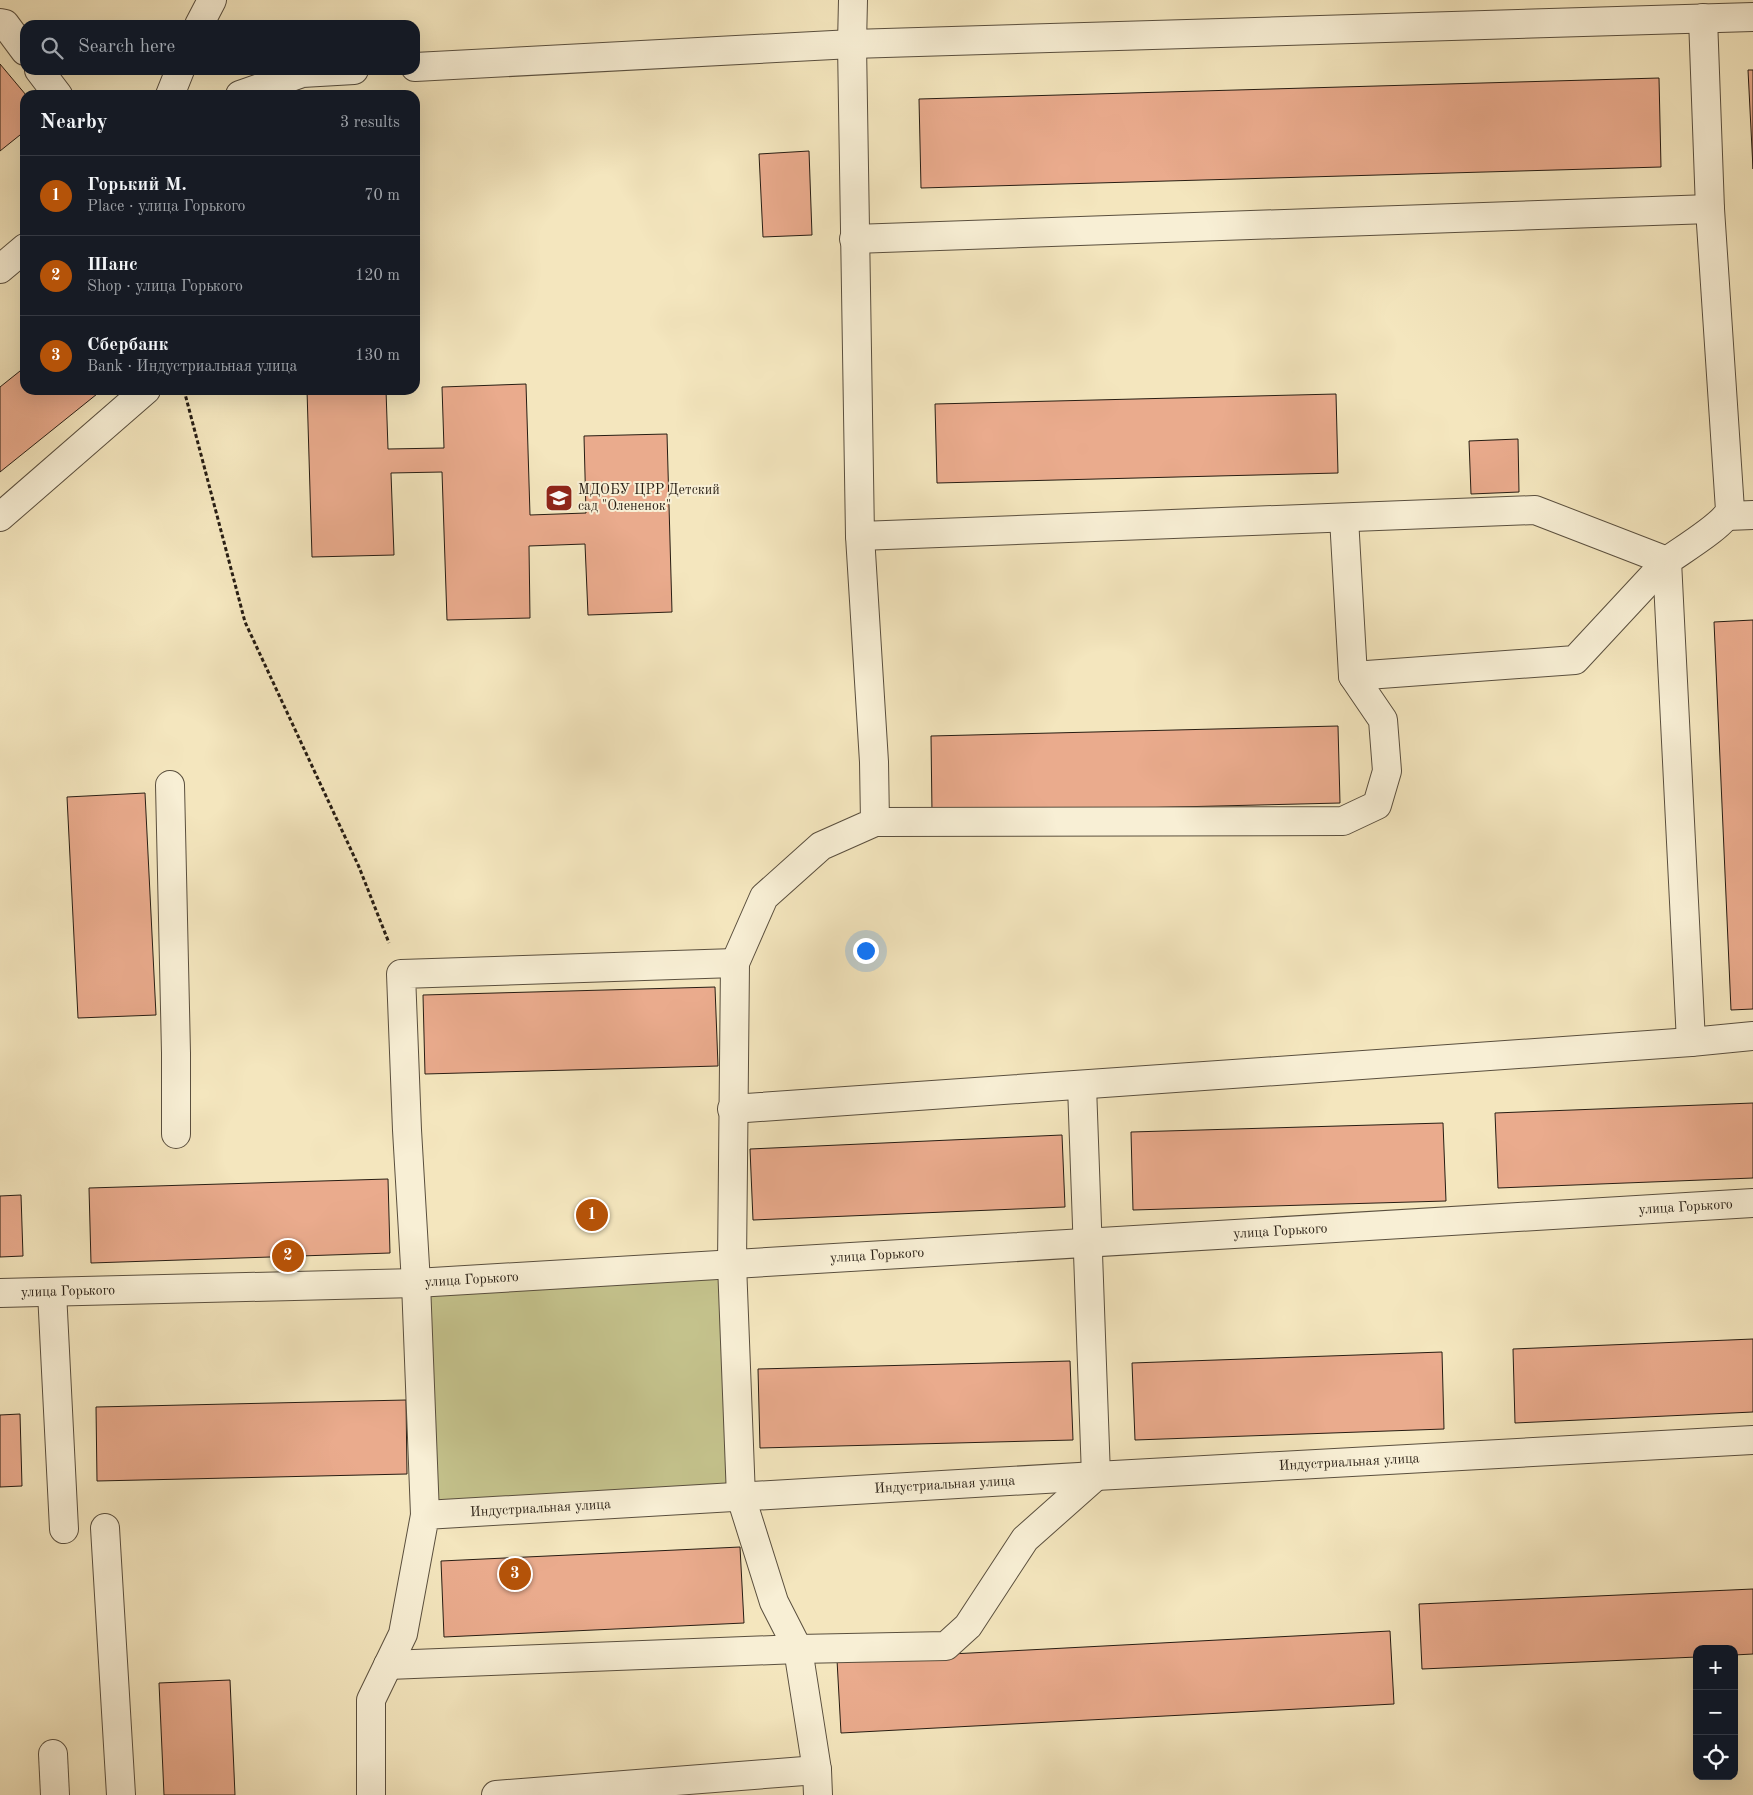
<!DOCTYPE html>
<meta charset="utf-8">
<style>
body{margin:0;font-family:"Old Standard TT",serif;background:#242831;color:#f1f3f6}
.controls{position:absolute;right:15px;bottom:15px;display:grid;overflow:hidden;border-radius:10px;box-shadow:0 5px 20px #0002}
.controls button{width:45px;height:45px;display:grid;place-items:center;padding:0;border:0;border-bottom:1px solid #363941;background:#171b24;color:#f1f3f6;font:25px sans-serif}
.you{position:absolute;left:865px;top:950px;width:18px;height:18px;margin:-12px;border:4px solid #fff;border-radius:50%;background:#1a73e8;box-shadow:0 0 0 8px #1a73e833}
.badge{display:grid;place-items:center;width:32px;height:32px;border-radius:50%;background:#b45309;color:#fff;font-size:16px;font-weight:700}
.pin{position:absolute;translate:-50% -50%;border:2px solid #fff;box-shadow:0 1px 5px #0006}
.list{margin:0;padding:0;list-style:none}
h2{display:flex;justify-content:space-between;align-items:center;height:65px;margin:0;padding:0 20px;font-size:21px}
h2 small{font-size:16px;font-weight:400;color:#9ea1a6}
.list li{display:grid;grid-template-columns:32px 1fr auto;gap:15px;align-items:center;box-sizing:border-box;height:80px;padding:0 20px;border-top:1px solid #363941}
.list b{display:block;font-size:19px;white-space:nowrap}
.list p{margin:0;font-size:16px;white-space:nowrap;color:#9ea1a6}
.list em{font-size:16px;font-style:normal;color:#9ea1a6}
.icon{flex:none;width:28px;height:28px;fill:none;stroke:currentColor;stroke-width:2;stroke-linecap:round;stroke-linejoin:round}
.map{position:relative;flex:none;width:1753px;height:1795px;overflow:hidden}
.search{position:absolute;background:#171b24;box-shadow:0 5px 20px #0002;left:20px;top:20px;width:400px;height:55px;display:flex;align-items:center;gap:12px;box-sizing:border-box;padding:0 18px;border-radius:15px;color:#9ea1a6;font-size:19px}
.panel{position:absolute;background:#171b24;box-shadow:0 5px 20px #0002;left:20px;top:90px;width:400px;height:305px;border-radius:15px}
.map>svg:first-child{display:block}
.green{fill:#c4c28c;stroke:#767050}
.building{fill:#eaab8d;stroke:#271d13}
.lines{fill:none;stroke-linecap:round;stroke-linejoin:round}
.minor-casing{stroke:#5a4f3e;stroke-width:30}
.path{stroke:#271d13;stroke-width:3;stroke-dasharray:4 2.5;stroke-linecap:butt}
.minor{stroke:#f8efd5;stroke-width:28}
.labels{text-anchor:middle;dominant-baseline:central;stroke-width:4;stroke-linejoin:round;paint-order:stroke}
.poi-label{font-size:14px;fill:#271d13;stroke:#f8efd5;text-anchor:start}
.street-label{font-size:14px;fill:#271d13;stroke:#f8efd5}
</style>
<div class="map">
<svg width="1753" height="1795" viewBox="0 0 1753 1795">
<rect width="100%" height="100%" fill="#f4e6be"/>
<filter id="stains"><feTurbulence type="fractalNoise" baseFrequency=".004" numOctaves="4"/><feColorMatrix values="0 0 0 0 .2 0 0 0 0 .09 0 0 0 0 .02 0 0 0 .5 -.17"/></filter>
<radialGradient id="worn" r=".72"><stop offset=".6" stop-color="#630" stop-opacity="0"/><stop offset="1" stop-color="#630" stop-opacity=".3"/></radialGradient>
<polygon class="green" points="732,1264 741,1497 425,1515 416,1283"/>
<g class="building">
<polygon points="0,64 26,95 25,131 0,151"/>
<polygon points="1748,70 1753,70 1753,169"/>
<polygon points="1659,78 1661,167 921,188 919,99"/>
<polygon points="809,151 812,235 763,237 759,154"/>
<polygon points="25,367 25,390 102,390 0,472 0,387"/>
<polygon points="526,384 530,515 586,513 584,436 667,434 672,612 588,615 585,544 529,546 530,618 447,620 442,472 391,473 394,555 312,557 307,390 386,390 388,449 444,448 442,387"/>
<polygon points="1336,394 1338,473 937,483 935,404"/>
<polygon points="1518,439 1519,492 1471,494 1469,441"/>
<polygon points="1753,620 1753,1009 1731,1010 1714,622"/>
<polygon points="1338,726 1340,803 932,813 931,736"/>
<polygon points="145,793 156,1015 78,1018 67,797"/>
<polygon points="715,987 718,1066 425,1074 423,995"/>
<polygon points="1753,1103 1753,1178 1498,1188 1495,1113"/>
<polygon points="1443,1123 1446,1201 1133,1210 1131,1132"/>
<polygon points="1062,1135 1065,1207 753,1220 750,1149"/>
<polygon points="388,1179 390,1253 91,1263 89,1188"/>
<polygon points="21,1195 23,1256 0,1257 0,1196"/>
<polygon points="1753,1339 1753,1412 1515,1423 1513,1349"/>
<polygon points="1442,1352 1444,1429 1135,1440 1132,1363"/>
<polygon points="1070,1361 1073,1440 760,1448 758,1369"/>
<polygon points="406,1400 407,1474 97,1481 96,1407"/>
<polygon points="20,1414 22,1486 0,1487 0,1415"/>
<polygon points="740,1547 744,1623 444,1637 441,1561"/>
<polygon points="1753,1589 1753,1654 1734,1655 1734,1649 1697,1649 1697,1657 1422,1669 1419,1604"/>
<polygon points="1390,1631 1394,1704 841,1733 837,1660"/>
<polygon points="230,1680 235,1795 164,1795 159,1683"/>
</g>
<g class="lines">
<defs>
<g id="minor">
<path d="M1703 18 1710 209 1730 510C1724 525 1682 550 1667 561L1691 1042 1753 1036"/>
<polyline points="0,23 5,24 25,51"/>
<polyline points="199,25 212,0"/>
<polyline points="415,67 852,44 1753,17"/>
<polyline points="39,70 58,95"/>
<polyline points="170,95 180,70"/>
<polyline points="240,95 302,73 354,70"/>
<polyline points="854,239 1710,209"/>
<polyline points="0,269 25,248"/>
<polyline points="1727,516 1753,515"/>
<polyline points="0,517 146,390"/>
<polyline points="1344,518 1353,676"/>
<polyline points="860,536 1535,510 1667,561 1575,660 1353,676 1383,720 1387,771 1377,805 1343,821 875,822"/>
<polyline points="170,785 176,1053 176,1134"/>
<polyline points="732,1109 1691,1042"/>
<polyline points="52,1292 64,1529"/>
<path id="s1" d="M0 1293 416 1283 1753 1203"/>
<polyline points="425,1515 416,1283 407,1130 401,974 735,963"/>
<polyline points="105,1528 121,1795"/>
<polyline points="388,1665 798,1649 946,1646 968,1626 1025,1539 1096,1476 1082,1086"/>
<polyline points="53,1754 55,1795"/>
<path id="s2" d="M371 1795V1700L403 1634 425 1515 1096 1476 1753 1440"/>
<polyline points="496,1795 817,1770"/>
<polyline points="818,1795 817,1770 798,1649 774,1602 741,1497 732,1264 735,963 764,897 821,846 875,822 874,762 860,536 852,44 853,0"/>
</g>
</defs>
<use href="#minor" class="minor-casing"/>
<polyline class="path" points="184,390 245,622 359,867 389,943"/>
<use href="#minor" class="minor"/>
</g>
<defs>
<symbol id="school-square" viewBox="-11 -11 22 22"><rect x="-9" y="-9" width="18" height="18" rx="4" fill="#8f2418" stroke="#f8efd5"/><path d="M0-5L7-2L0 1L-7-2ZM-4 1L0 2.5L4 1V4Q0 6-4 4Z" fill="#fff"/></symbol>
</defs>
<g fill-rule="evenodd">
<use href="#school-square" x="543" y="482" width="32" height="32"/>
</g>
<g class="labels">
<g class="poi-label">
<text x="578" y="490">МДОБУ ЦРР Детский<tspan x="578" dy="16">сад "Олененок"</tspan></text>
</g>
<g class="street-label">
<text stroke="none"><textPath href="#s1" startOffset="1688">улица Горького</textPath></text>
<text stroke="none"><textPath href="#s1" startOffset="1282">улица Горького</textPath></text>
<text stroke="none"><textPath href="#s1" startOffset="878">улица Горького</textPath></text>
<text stroke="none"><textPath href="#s1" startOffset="472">улица Горького</textPath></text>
<text stroke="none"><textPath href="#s1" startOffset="68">улица Горького</textPath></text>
<text stroke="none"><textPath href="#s2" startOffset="1215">Индустриальная улица</textPath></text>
<text stroke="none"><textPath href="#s2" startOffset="810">Индустриальная улица</textPath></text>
<text stroke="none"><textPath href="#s2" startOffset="405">Индустриальная улица</textPath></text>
</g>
</g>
<rect width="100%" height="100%" filter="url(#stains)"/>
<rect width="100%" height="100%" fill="url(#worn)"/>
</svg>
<div class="controls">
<button>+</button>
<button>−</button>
<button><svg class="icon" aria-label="locate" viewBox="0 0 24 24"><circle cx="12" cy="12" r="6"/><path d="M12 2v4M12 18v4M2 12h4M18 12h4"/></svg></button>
</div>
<div class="you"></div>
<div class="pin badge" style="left:592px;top:1215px">1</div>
<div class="pin badge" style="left:288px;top:1256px">2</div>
<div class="pin badge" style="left:515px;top:1574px">3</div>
<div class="search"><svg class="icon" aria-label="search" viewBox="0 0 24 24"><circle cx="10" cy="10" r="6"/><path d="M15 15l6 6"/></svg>Search here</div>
<section class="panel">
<h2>Nearby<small>3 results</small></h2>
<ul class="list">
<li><span class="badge">1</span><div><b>Горький М.</b><p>Place · улица Горького</p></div><em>70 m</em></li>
<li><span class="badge">2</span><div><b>Шанс</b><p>Shop · улица Горького</p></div><em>120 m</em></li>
<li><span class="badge">3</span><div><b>Сбербанк</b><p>Bank · Индустриальная улица</p></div><em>130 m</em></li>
</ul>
</section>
</div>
